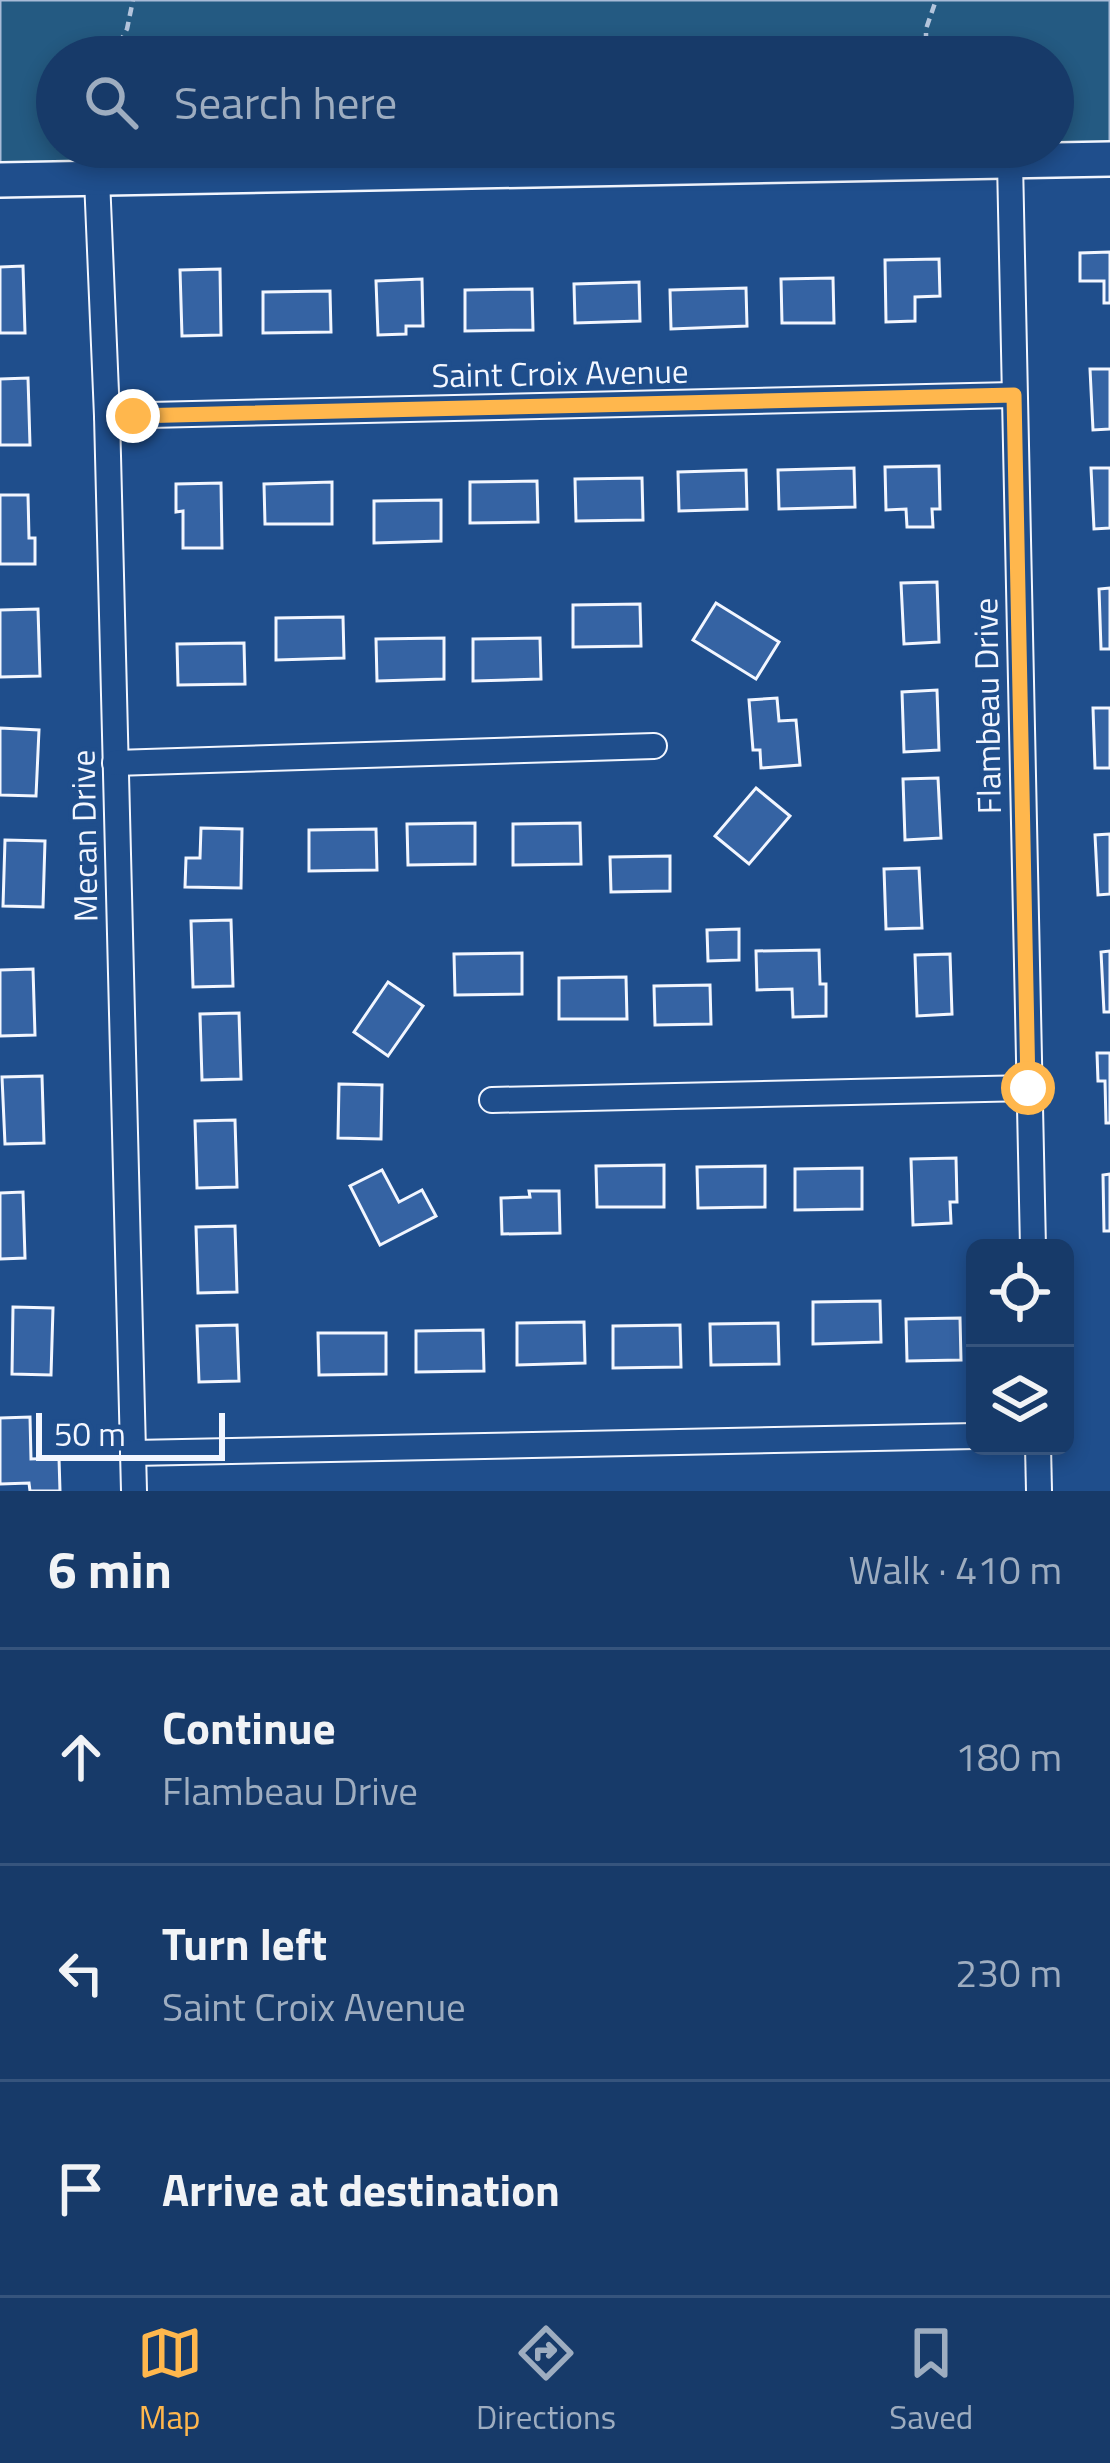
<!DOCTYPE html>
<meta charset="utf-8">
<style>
body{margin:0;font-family:"Titillium Web",sans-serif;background:#244571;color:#f1f3f6}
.controls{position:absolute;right:36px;bottom:36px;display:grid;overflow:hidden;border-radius:18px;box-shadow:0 6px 18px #0003}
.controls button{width:108px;height:108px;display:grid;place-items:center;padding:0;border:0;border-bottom:3px solid #36547d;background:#173a69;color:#f1f3f6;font:60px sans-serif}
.scale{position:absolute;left:36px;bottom:30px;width:189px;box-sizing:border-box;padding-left:12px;border:6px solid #f2f6ff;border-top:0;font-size:33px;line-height:42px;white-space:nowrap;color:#f2f6ff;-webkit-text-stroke:9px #1f4e8c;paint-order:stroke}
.stop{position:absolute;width:36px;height:36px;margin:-27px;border:9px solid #ffb74d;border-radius:50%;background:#fff}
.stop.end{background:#ffb74d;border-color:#fff;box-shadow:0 3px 12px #0008}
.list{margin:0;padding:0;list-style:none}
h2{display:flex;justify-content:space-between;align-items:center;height:156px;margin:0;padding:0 48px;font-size:51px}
h2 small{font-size:39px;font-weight:400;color:#9eadc0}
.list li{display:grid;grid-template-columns:78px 1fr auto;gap:36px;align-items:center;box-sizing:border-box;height:216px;padding:0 48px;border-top:3px solid #36547d}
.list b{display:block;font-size:45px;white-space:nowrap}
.list p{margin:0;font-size:39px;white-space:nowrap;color:#9eadc0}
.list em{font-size:39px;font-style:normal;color:#9eadc0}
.icon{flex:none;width:66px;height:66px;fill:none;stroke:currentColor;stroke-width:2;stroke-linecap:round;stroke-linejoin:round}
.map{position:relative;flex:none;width:1110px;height:1491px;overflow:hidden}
.search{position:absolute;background:#173a69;box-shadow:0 6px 18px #0003;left:36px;right:36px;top:36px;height:132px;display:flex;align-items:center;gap:30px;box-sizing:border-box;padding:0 42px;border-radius:66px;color:#9eadc0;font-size:45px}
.sheet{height:804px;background:#173a69}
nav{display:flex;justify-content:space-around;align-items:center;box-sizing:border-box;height:168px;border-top:3px solid #36547d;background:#173a69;font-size:33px;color:#9eadc0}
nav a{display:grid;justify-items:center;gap:6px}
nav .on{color:#ffb74d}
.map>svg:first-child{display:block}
.green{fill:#245a82;stroke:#a8bbd7;stroke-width:3;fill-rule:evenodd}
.building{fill:#3563a3;stroke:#f2f6ff;stroke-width:3}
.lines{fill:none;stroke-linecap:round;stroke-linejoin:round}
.street-casing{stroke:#f2f6ff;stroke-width:28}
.secondary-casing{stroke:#f2f6ff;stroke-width:38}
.path{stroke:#b3c4dc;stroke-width:4.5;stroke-dasharray:9 6;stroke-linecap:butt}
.street{stroke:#1f4e8c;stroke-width:24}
.secondary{stroke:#1f4e8c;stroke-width:33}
.route{stroke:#ffb74d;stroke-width:15}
.labels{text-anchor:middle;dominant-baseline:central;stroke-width:9;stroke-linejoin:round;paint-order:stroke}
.street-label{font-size:33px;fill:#f2f6ff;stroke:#1f4e8c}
</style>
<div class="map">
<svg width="1110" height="1491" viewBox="0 0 1110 1491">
<rect width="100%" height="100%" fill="#1f4e8c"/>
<path class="green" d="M0 0H1110V155L0 178ZM57 57H1053V147H57Z"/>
<g class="building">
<polygon points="1110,252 1110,303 1104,303 1104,281 1080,281 1080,253"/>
<polygon points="939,259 940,296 915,297 915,321 886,322 885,260"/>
<polygon points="23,266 25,333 0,333 0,267"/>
<polygon points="220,269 221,335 182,336 180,270"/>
<polygon points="833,278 834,323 782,323 781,279"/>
<polygon points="422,279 423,326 406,326 406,334 378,335 376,281"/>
<polygon points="639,282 640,321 575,323 574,284"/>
<polygon points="746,288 747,326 671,329 670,290"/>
<polygon points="532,289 533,330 465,331 465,290"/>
<polygon points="330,291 331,332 263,333 263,292"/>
<polygon points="1090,369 1110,369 1110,429 1093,430"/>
<polygon points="28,378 30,445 0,445 0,379"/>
<polygon points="939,466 940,509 932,509 933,527 907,527 906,509 886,510 885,467"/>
<polygon points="854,468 855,507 779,509 778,470"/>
<polygon points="1091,468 1110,468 1110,528 1094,529"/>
<polygon points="746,470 747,509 679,511 678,472"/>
<polygon points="642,478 643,520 576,521 575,479"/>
<polygon points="537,481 538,522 470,523 470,482"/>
<polygon points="332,482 332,524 265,524 264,484"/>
<polygon points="221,483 222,548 183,548 183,511 176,512 176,484"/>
<polygon points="0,495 28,495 29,538 35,538 35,564 0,564"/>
<polygon points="441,500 441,541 374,543 374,501"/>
<polygon points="937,582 939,642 904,644 901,583"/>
<polygon points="1110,588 1110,649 1101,649 1099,589"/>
<polygon points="716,603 779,642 756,679 693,640"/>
<polygon points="640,604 641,646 573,647 573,605"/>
<polygon points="38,609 40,676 0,677 0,610"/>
<polygon points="343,617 344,658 276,660 276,618"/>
<polygon points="444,638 444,679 377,681 376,639"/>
<polygon points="540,638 541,679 473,681 473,639"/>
<polygon points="244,643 245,684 178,685 177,644"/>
<polygon points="937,690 939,750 904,752 902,692"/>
<polygon points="777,698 779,721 796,720 800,765 761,768 760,750 753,750 749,700"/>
<polygon points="1093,708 1110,708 1110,768 1095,768"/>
<polygon points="0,728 39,730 36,796 0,795"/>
<polygon points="938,778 941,838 905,840 903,779"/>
<polygon points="756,788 790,816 749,864 715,836"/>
<polygon points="475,823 475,864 408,865 407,824"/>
<polygon points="580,823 581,864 513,865 513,824"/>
<polygon points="201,828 242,829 241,888 185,887 186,858 200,858"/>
<polygon points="376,829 377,870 309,871 309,830"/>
<polygon points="1110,834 1110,894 1098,895 1095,835"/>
<polygon points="5,840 45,841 43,907 3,906"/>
<polygon points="670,856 670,891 611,892 610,857"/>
<polygon points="919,868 922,928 886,929 884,869"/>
<polygon points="231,920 233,986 193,987 191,921"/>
<polygon points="739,929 739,960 708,961 707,930"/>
<polygon points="819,950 820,984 826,984 826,1016 793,1017 792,989 757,990 756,951"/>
<polygon points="1110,951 1110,1012 1104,1012 1101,952"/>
<polygon points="522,953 522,994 455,995 454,954"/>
<polygon points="950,954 952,1014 917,1016 915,955"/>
<polygon points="33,969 35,1035 0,1036 0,970"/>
<polygon points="626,977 627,1019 559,1019 559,978"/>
<polygon points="388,982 423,1006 388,1056 354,1032"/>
<polygon points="710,985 711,1024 655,1025 654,986"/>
<polygon points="239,1013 241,1079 202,1080 200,1014"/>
<polygon points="1097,1053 1110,1053 1110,1123 1106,1123 1105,1081 1098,1081"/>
<polygon points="42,1076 44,1143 5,1144 2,1077"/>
<polygon points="339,1084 382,1085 381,1139 338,1138"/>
<polygon points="235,1120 237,1187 197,1188 195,1121"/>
<polygon points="956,1158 957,1202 950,1202 951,1223 913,1225 911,1159"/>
<polygon points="664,1165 664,1207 597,1207 596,1166"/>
<polygon points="765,1166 765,1207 698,1208 697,1167"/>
<polygon points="862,1168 862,1209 795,1210 795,1169"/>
<polygon points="382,1170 399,1202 422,1190 436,1216 380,1245 350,1186"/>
<polygon points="1110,1174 1110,1231 1104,1231 1103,1175"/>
<polygon points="529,1191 559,1191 560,1233 502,1234 501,1198 530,1197"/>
<polygon points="23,1192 25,1258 0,1259 0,1193"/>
<polygon points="235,1226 237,1292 198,1293 196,1227"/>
<polygon points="880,1301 881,1342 813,1344 813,1302"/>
<polygon points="13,1307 53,1308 51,1375 12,1374"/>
<polygon points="960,1318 961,1360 907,1361 906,1319"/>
<polygon points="584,1322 585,1363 517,1365 517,1323"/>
<polygon points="778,1323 779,1364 711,1365 710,1324"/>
<polygon points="237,1325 239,1381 199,1382 197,1326"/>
<polygon points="680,1325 681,1367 613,1368 613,1326"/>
<polygon points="483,1330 484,1371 416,1372 416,1331"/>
<polygon points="318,1333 386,1333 386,1374 319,1375"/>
<polygon points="30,1417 31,1459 59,1458 60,1491 30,1491 29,1483 0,1484 0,1418"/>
</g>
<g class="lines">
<defs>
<g id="street">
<polyline points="1010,162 1033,1248"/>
<polyline points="97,179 107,416 134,1491"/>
<polyline points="107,416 1014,395"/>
<polyline points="115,763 654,746"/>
<polyline points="492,1100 1028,1088"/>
<polyline points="1038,1446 1039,1491"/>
<polyline points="133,1453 975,1436"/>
</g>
<polyline id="secondary" points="0,180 1110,159"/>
</defs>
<use href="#street" class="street-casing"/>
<use href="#secondary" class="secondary-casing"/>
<g class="path">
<polyline points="112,57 127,29 133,0"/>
<polyline points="926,57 926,29 936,0"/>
</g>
<use href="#street" class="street"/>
<use href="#secondary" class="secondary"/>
</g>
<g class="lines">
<polyline class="route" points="133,416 1014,395 1028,1088"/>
</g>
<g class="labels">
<g class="street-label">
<text transform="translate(560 373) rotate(-1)">Saint Croix Avenue</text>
<text transform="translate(987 706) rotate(-91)">Flambeau Drive</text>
<text transform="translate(84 836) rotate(-91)">Mecan Drive</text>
</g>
</g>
</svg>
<div class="controls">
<button><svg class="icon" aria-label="locate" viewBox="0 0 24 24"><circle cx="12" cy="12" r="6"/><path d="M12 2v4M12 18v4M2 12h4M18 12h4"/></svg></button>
<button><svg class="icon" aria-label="layers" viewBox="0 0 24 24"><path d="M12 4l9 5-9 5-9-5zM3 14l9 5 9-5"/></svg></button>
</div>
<div class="scale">50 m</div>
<div class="stop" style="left:1028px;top:1088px"></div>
<div class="stop end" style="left:133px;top:416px"></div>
<div class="search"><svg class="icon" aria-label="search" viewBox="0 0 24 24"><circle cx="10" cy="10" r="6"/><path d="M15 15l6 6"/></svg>Search here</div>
</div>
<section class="sheet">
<h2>6 min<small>Walk · 410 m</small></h2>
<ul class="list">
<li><svg class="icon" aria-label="ahead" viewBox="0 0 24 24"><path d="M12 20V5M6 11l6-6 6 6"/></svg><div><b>Continue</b><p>Flambeau Drive</p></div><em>180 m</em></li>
<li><svg class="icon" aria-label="left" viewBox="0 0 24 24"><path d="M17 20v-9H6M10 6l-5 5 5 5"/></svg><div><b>Turn left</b><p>Saint Croix Avenue</p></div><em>230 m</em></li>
<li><svg class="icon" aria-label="arrive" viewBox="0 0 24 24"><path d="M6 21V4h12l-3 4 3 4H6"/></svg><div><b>Arrive at destination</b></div></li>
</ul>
</section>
<nav>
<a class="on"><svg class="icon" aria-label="map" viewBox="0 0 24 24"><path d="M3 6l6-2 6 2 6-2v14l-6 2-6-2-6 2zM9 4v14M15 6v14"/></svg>Map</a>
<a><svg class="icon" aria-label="directions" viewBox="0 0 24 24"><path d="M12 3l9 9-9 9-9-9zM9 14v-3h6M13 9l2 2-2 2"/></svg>Directions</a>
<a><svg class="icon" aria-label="saved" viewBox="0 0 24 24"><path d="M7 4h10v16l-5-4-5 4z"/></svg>Saved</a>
</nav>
